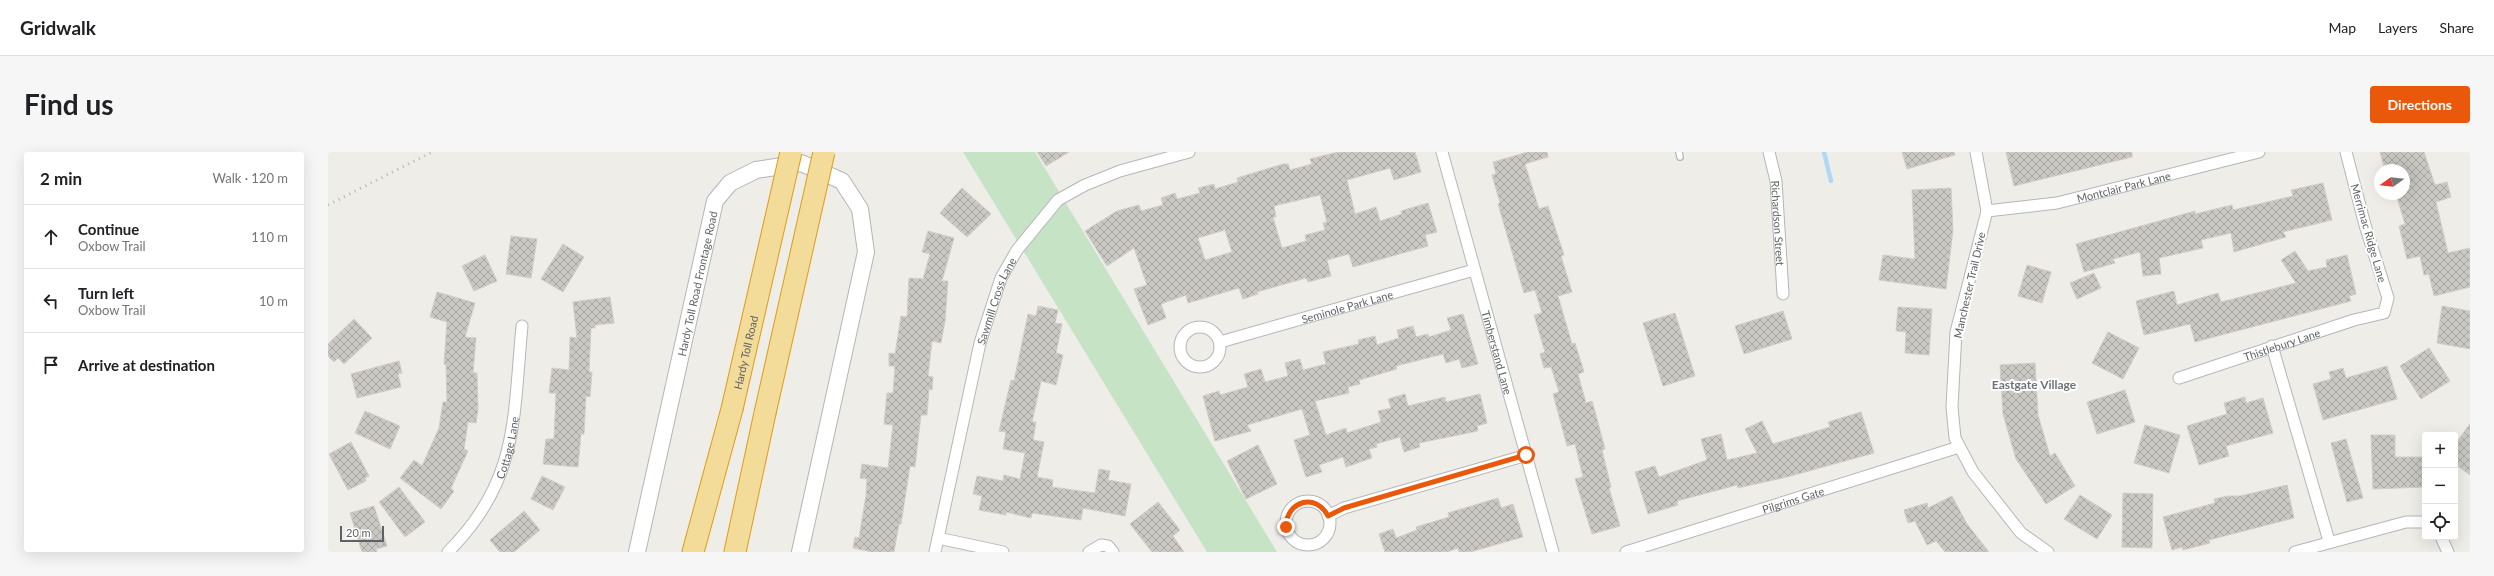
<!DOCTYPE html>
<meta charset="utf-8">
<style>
body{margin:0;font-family:Lato,sans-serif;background:#f6f6f6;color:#202124}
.controls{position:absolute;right:12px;bottom:12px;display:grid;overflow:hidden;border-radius:4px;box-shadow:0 4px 16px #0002}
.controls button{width:36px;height:36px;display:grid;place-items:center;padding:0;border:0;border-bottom:1px solid #e0e0e0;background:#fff;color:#202124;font:20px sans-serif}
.compass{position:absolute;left:2046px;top:12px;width:36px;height:36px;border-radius:50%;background:#fff;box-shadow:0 4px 16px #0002;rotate:255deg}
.scale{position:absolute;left:12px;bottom:10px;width:44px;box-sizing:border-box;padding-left:4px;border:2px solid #5e6165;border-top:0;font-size:11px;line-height:14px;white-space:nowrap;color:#5e6165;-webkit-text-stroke:3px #fff;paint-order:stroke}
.stop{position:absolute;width:12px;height:12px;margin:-9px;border:3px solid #ea580c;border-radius:50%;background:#fff}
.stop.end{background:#ea580c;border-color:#fff;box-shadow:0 1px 4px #0008}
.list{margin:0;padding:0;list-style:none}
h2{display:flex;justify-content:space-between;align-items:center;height:52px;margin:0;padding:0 16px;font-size:17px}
h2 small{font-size:13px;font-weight:400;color:#757577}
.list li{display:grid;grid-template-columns:26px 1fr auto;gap:12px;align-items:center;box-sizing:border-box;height:64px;padding:0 16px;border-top:1px solid #e0e0e0}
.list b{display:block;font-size:15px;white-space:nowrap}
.list p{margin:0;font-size:13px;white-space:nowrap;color:#757577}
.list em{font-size:13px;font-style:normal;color:#757577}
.icon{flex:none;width:22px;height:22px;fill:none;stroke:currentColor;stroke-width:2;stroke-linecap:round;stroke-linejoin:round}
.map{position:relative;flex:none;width:2142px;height:400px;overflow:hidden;border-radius:4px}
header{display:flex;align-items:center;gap:24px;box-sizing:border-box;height:56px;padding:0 20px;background:#fff;border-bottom:1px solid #e0e0e0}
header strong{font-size:19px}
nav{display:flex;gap:22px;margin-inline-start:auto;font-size:14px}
.intro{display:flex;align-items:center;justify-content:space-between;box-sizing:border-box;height:96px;padding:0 24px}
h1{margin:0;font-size:28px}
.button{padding:10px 18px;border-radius:4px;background:#ea580c;color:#fff;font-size:14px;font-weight:700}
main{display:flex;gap:24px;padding:0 24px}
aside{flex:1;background:#fff;border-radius:4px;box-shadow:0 4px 16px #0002}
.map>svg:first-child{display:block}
.grass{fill:#c6e3c6}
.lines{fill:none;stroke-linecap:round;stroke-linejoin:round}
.stream{stroke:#afd8f7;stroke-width:4.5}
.building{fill:url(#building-cross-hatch);stroke:#d3cec5;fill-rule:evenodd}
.lane-casing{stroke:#b4b6ba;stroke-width:8}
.street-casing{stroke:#b4b6ba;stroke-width:13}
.secondary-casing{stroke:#b3b5b9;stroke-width:18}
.highway-casing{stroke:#de9d17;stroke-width:23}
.lane{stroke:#fff;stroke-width:5.5}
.street{stroke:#fff;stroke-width:11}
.secondary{stroke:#fff;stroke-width:16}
.highway{stroke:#f3db9a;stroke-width:21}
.rail{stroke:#b4b5b5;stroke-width:3;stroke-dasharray:1 5;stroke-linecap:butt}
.highway-bridge-casing{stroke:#de9d17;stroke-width:23;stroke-linecap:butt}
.highway-bridge{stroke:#f3db9a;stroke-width:21}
.route{stroke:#ea580c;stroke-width:5}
.labels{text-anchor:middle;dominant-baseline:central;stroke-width:4;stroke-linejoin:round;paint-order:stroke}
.street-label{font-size:11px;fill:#5e6165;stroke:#fff}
.neighbourhood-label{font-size:12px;font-weight:bold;fill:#6f7377;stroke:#fff}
</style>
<header>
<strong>Gridwalk</strong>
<nav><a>Map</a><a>Layers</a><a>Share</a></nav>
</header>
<div class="intro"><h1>Find us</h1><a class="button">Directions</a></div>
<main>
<aside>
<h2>2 min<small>Walk · 120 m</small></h2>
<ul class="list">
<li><svg class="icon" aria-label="ahead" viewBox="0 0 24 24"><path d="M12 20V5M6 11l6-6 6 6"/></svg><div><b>Continue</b><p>Oxbow Trail</p></div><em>110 m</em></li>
<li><svg class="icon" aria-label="left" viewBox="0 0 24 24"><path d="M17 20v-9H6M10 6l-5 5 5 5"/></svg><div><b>Turn left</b><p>Oxbow Trail</p></div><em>10 m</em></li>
<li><svg class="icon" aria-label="arrive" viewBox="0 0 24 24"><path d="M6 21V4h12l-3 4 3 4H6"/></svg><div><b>Arrive at destination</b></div></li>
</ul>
</aside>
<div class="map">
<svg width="2142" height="400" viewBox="0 0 2142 400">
<defs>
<pattern id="building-cross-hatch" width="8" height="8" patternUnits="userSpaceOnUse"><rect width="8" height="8" fill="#cac8c3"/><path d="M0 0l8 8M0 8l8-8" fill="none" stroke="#a7a6a2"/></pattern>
</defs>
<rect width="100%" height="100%" fill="#efede7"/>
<polygon class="grass" points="635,0 707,0 949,400 879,400"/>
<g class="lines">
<polyline class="stream" points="1496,0 1503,29"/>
</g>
<g class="building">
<polygon points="709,0 741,0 718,14"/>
<path d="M1010 0H1087L1093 20 1066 28 1062 16 1019 28 1027 62 1048 55 1052 69 1074 62 1073 59 1100 51 1109 80 1097 83 1100 94 1025 115 1021 102 999 108 1003 124 980 130 978 126 929 140 930 142 915 147 911 136 860 151 858 143 833 152 838 166 820 173 806 137 819 133 806 96 779 114 757 79 789 59 811 53 813 59 835 53 833 46 847 41 849 47 872 41 870 36 886 32 887 37 910 30 909 26 955 12H960L962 18 984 12 982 7ZM992 43 999 70 995 71 997 78 977 83 978 89 954 96 945 65H948L946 54ZM897 78 904 100 877 108 870 86Z"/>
<polygon points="1200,0 1219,0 1220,5 1197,12 1211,57 1220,54 1236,103 1233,104 1244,140 1230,144 1244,192 1247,191 1256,220 1250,222 1258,251 1264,249 1268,263 1277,297 1274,298 1283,335 1281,336 1292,374 1264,382 1247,327 1255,325 1247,292 1239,294 1225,242 1231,240 1223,215 1216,216 1212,202 1217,200 1206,163 1214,161 1207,138 1196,141 1170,52 1172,51 1164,23 1168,22 1165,10"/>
<polygon points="1574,0 1626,0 1627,3 1579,17"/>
<polygon points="1678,0 1804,0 1804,5 1686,34"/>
<polygon points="2052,0 2096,0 2107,33 2119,30 2123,45 2108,50 2120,101 2142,96 2142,135 2106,144 2101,122 2096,123 2092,104 2079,107 2071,74 2077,72 2068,42 2076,42 2076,18 2057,18"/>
<polygon points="1995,31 2004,68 1955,80 1958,85 1906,100 1903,81 1873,88 1875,96 1831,106 1833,122 1815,124 1812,100 1785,107 1787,111 1756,120 1748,92 1867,59 1867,62 1904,53 1905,58 1965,44 1963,38"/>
<polygon points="634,36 663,62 639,85 612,61"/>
<polygon points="1623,36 1625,78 1618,137 1551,128 1555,103 1587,107 1584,38"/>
<polygon points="600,79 626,86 614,129 620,129 617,169 613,191 604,189 600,224 605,225 604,238 601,237 599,263 593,263 587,315 582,314 573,372 571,372 566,400 544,400 525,396 527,385 531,386 538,343 539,327 532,326 534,312 560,316 565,273 556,272 559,241 565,241 567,214 561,214 561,201 567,202 573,164 579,165 581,126 595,127 602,102 594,100"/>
<polygon points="183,84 209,87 203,126 178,122"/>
<polygon points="235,92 256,105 235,140 213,127"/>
<polygon points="1967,99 1980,119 1999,115 1998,108 2019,103 2028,142 2021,144 2023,149 1867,190 1862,172 1816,183 1808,149 1846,139 1849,153 1890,141 1893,150 1968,131 1953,108"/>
<polygon points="157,103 169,129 146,139 134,114"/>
<polygon points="1699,113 1723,120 1714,151 1690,144"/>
<polygon points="1766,121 1773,136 1749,147 1742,131"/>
<polygon points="109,140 147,151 137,185 148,186 145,221 149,221 150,257 148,271 140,270 136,297 140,299 123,336 126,339 113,357 72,326 86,308 94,314 111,276 115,250 119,250 118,213 116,212 119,170 102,165"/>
<polygon points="282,145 286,171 267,173 267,176 263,176 261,220 264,220 262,245 258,244 256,282 253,282 250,315 215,312 218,287 226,287 228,241 221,241 224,216 241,218 242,185 249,186 245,150"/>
<polygon points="710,154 730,158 727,171 734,172 728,201 735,203 728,233 713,229 704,270 708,270 705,288 716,290 709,325 725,328 724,335 767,341 771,317 782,319 780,328 803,332 797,364 755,356 753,368 704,361 703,366 678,360 678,363 651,358 654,344 645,342 649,324 675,329 676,323 692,327 697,301 675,297 678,280 671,279 683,228 686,229 700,162 708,164"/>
<polygon points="2114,154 2142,159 2142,197 2109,191"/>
<polygon points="1570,155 1604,157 1601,203 1577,201 1578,180 1568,179"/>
<polygon points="1455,159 1464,187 1416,202 1407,174"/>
<polygon points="1347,161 1367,224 1335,234 1315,171"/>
<polygon points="1135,162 1150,212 1134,216 1131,207 1118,211 1115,202 1068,214 1069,217 1031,228 1032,232 1020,235 1021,241 987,249 998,283 1018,276 1019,281 1053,270 1050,259 1063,256 1060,247 1077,242 1080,254 1117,245 1118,250 1152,242 1159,271 1149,274 1150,279 1091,291 1092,295 1076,300 1072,285 1048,292 1049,295 1041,297 1044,306 1018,315 1015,305 991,313 994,320 978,325 966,288 982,283 974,257 919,273 923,279 887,289 875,244 891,239 892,243 920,235 916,222 933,217 937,230 960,224 957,211 972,207 975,218 998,212 995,200 1031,192 1030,188 1047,184 1049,193 1071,186 1069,178 1085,174 1088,185 1100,182 1101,185 1123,178 1119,166"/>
<polygon points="26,167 44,186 16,212 10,206 6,210 0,204 0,192"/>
<polygon points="1780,180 1811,196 1795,227 1764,211"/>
<polygon points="2101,196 2122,229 2093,247 2072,214"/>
<polygon points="71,209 74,221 70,222 73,235 29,246 23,222"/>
<polygon points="1707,211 1710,263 1722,304 1727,301 1747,334 1718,352 1688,307 1675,262 1672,213"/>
<polygon points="2059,214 2069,247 1995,268 1985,232 2003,227 2001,220 2015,216 2018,226"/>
<polygon points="1797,238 1807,270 1769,282 1759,250"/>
<polygon points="1917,245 1918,251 1935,246 1945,281 1898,294 1901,304 1871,313 1859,274 1899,262 1896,251"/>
<polygon points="37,259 72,274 62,297 27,281"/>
<polygon points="1533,260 1546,301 1459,325 1410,336 1409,333 1349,349 1350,353 1320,362 1307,320 1327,314 1331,325 1379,308 1373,287 1393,282 1399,308 1429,301 1417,277 1434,269 1445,292 1502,275 1500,270"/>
<polygon points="2142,272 2142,323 2127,312 2127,292"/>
<polygon points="1817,273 1852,283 1841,321 1806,311"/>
<polygon points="2043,283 2067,283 2067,305 2097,305 2097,335 2045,337"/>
<polygon points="2018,287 2035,346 2019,350 2003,291"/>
<polygon points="23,290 41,324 37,326 38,329 20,338 1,302"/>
<polygon points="930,293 949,332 918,347 899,309"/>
<polygon points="214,324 237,335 225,358 203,347"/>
<polygon points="1959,333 1966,366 1881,388 1882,391 1855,398 1854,395 1844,398 1835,365 1887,351 1886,347 1900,344 1912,344"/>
<polygon points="71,335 97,370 77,385 51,350"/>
<polygon points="1795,341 1825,342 1824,396 1794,395"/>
<polygon points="1752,343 1784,363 1769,387 1736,367"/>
<polygon points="1624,344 1639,372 1661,400 1617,400 1608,389 1599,393 1587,369 1580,371 1576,358 1599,351 1600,356"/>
<polygon points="1170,346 1173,356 1185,352 1195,385 1142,400 1131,400 1130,396 1119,400 1057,400 1051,382 1065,377 1068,386 1089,378 1088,375 1121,365 1120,361"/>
<polygon points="830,350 852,378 845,384 856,400 824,400 802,372"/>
<polygon points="46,354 59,394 48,397 49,400 34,400 22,361"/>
<polygon points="196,359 212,378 186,400 172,400 162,388"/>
</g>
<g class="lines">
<defs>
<polyline id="lane" points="1351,0 1352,5"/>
<g id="street">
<path id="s1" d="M1114 0 1225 400"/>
<path id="s2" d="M1441 0 1448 29 1455 142"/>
<polyline points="1648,0 1659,59 1628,180 1624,255 1627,286 1645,320 1693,381 1720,400"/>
<path id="s3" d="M1659 59 1729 51 1931 0"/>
<circle cx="872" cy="195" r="20"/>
<path id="s4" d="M892 190 1146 118"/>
<polyline points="1944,194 2001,389"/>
<path id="s5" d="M1851 226 2026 168 2056 161 2060 146 2037 73 2018 0"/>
<circle cx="980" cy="371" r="22"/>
<polyline points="1000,364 1016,356 1199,303"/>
<polyline points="2113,385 2120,400"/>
<polyline points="610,386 675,400"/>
<path id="s6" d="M120 400C191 329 185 267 194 174"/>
<path id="s7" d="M607 400 652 191 673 126 689 98 730 48 757 33 792 19 861 0"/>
<polyline points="761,400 773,393 780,394 785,400"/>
<path id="s8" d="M1298 400 1631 295"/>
<polyline points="1967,400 2078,370 2097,370"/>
</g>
<g id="secondary">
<path id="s9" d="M309 400 387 49 402 31 428 18 473 11 514 29 532 57 538 100 472 400"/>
</g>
<g id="highway">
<polyline points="365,400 404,257"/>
<polyline points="407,400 437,261"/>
</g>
</defs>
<use href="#lane" class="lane-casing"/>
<use href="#street" class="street-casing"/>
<use href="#secondary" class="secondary-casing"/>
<use href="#highway" class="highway-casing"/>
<use href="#lane" class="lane"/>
<use href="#street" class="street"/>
<use href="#secondary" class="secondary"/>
<use href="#highway" class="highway"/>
<polyline class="rail" points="0,53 104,0"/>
<defs>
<g id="highway-bridge">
<path id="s10" d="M404 257 463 0"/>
<polyline points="437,261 496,0"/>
</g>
</defs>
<use href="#highway-bridge" class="highway-bridge-casing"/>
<use href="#highway-bridge" class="highway-bridge"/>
</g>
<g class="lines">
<path class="route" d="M958 375C958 349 988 340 1000 364L1016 356 1198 303"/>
</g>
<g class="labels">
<g class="street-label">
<text stroke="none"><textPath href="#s3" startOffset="139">Montclair Park Lane</textPath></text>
<text stroke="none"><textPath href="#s2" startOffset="72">Richardson Street</textPath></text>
<text transform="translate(2041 81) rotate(74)">Merrimac Ridge Lane</text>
<text stroke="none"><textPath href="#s9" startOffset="275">Hardy Toll Road Frontage Road</textPath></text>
<text transform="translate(1641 133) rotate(-77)">Manchester Trail Drive</text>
<text stroke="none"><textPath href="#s7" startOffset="259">Sawmill Cross Lane</textPath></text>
<text stroke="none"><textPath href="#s4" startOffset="132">Seminole Park Lane</textPath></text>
<text stroke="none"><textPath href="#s5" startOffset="108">Thistlebury Lane</textPath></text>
<text stroke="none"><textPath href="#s1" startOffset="208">Timberstand Lane</textPath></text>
<text stroke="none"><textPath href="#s10" startOffset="58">Hardy Toll Road</textPath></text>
<text stroke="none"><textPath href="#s6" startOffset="122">Cottage Lane</textPath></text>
<text stroke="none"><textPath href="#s8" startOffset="175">Pilgrims Gate</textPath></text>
</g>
<g class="neighbourhood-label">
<text x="1706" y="232">Eastgate Village</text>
</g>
</g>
</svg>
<div class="controls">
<button>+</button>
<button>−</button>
<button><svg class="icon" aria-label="locate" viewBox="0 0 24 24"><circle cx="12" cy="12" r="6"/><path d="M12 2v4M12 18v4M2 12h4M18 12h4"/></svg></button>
</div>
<svg class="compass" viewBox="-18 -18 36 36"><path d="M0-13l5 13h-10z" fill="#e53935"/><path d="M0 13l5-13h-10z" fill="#757577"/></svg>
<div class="scale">20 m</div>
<div class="stop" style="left:1198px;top:303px"></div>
<div class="stop end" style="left:958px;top:375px"></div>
</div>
</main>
